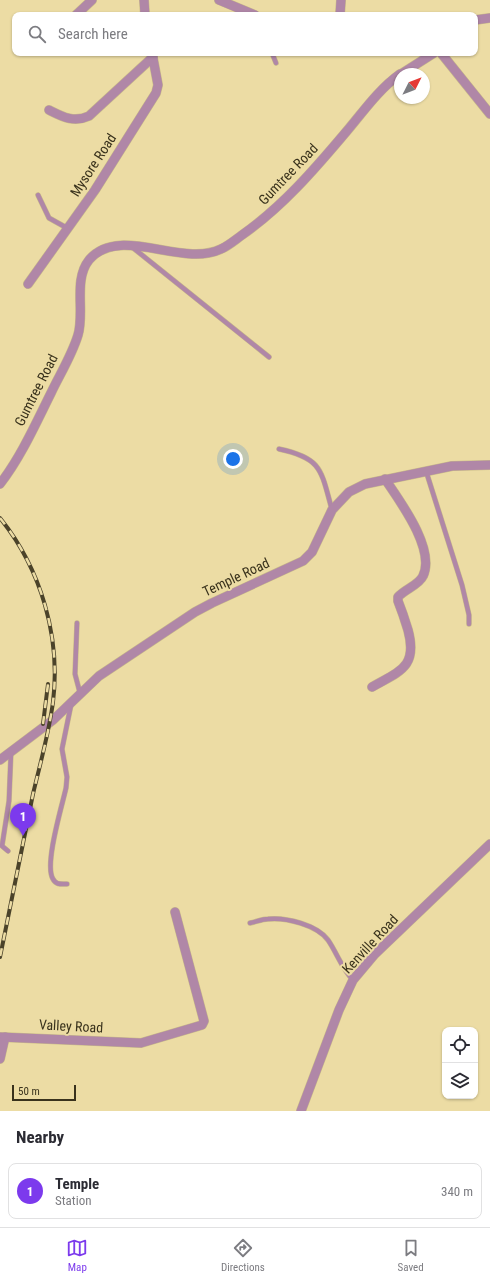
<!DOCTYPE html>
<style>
body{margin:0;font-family:"Roboto Condensed",sans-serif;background:#f7f7f7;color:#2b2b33}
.controls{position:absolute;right:12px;bottom:12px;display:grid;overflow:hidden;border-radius:8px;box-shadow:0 1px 3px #0004}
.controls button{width:36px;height:36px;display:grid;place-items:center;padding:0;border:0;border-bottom:1px solid #e1e1e2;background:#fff;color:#2b2b33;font:20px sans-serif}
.compass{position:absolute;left:394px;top:68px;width:36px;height:36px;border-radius:50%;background:#fff;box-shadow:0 1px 3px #0004;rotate:48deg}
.scale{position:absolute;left:12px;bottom:10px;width:64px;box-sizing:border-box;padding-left:4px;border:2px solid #39321c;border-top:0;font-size:11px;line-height:14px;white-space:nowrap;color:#39321c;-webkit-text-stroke:3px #ecdca4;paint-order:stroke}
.you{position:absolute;left:233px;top:459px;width:14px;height:14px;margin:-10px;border:3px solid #fff;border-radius:50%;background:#1a73e8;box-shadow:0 0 0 6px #1a73e833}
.badge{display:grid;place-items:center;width:26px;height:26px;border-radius:50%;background:#7c3aed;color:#fff;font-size:13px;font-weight:700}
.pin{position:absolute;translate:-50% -33px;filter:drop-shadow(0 1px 2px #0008)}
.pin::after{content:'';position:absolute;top:21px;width:14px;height:12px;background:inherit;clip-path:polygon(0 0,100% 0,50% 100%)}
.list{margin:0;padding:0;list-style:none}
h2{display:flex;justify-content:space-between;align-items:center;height:52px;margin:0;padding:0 16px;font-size:17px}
h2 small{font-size:13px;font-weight:400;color:#7c7c81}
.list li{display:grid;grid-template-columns:26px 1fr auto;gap:12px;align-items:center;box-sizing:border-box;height:56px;margin:0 8px 8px;padding:0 8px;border:1px solid #e1e1e2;border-radius:8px}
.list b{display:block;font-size:15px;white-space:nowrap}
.list p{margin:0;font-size:13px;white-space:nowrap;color:#7c7c81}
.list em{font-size:13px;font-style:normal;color:#7c7c81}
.icon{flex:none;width:22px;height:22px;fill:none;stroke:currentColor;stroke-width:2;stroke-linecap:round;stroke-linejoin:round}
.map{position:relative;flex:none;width:490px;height:1111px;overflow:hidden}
.search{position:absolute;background:#fff;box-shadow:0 1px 3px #0004;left:12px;right:12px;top:12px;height:44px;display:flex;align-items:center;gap:10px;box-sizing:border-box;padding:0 14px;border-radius:8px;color:#7c7c81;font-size:15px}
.sheet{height:116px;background:#fff}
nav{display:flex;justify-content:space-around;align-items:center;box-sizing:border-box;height:56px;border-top:1px solid #e1e1e2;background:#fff;font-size:11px;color:#7c7c81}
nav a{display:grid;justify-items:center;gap:2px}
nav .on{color:#7c3aed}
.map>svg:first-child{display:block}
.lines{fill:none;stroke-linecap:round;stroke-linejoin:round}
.service-casing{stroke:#c8ba89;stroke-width:5.5}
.minor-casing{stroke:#c8ba89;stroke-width:10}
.service{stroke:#b087a7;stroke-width:4.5}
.minor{stroke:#b087a7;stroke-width:9}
.rail-casing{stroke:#4b432a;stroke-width:4}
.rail{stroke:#ecdca4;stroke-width:2.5;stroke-dasharray:8;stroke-linecap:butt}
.labels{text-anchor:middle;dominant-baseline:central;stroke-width:4;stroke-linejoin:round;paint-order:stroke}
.street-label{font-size:14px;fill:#39321c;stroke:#ecdca4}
</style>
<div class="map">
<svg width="490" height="1111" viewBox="0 0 490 1111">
<rect width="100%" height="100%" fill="#ecdca4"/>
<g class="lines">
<defs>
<g id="service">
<polyline points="272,53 276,63"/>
<polyline points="38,195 49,218 67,228"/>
<polyline points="132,247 269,357"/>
<path d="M279 449C322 458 321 470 332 510"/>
<polyline points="426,471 462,585 469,615 469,624"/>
<polyline points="77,623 75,674 80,693"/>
<polyline points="8,851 2,846 9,801 11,752"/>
<path d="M67 884C61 884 56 885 53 879 44 865 62 806 66 788L67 777 62 749 71 705"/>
<path d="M250 923C256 922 262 919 268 919 286 917 317 925 328 940 337 953 342 969 353 980"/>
</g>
<g id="minor">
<polyline points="144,0 145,15"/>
<polyline points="219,0 255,15"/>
<polyline points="76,15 92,0"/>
<polyline points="340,15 341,0"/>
<polyline points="475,20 490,18"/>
<polyline points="441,53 490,114"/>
<polyline points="401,74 434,53"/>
<path d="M49 110C63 117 74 123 89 116L153 57"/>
<polyline points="28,284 95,190 156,93 158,85 152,53"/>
<path d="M0 484C21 457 36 423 51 393 60 374 72 355 78 335 85 312 73 280 89 260 119 224 182 268 221 249 228 246 235 240 242 235 282 207 314 170 346 132 363 112 378 90 400 74"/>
<path d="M372 687C400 671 418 667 408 630 405 620 402 611 398 601V597C405 589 419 585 423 576 436 549 399 500 385 479"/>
<polyline points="0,760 53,720 99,676 195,612 212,603 303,561 312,552 332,510 349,492 365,484 452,466 490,465"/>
<polyline points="0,1037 141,1043 202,1025 204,1021 175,912"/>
<polyline points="0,1059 5,1037"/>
<polyline points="301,1111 339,1010 353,980 374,955 490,844"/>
</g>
</defs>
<use href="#service" class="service-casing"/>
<use href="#minor" class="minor-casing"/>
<use href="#service" class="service"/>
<use href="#minor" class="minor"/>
<defs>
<g id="rail">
<path d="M0 518C41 569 61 637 53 702 49 733 40 764 33 794 22 848 11 903 0 957"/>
<polyline points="43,724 48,684"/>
</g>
</defs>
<use href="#rail" class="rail-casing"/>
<use href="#rail" class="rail"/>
</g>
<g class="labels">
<g class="street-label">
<text transform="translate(93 165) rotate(-57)">Mysore Road</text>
<text transform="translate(288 174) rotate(-46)">Gumtree Road</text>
<text transform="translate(36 390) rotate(-63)">Gumtree Road</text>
<text transform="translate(236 577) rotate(-25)">Temple Road</text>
<text transform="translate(370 944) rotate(-47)">Kenville Road</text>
<text transform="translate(71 1026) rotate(3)">Valley Road</text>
</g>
</g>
</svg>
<div class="controls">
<button><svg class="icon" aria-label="locate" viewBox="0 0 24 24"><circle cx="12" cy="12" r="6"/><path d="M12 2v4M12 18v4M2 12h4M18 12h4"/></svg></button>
<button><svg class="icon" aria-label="layers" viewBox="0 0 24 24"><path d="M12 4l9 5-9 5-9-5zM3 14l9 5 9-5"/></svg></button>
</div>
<svg class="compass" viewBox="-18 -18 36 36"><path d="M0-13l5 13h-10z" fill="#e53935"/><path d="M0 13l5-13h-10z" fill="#7c7c81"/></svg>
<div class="scale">50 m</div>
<div class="you"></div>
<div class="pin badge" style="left:23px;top:836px">1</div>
<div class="search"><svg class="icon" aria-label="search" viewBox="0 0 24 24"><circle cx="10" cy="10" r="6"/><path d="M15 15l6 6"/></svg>Search here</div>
</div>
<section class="sheet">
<h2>Nearby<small></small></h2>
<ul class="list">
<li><span class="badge">1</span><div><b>Temple</b><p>Station</p></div><em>340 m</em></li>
</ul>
</section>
<nav>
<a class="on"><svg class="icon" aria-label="map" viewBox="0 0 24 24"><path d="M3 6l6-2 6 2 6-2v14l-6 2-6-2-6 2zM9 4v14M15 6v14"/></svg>Map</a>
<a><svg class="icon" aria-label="directions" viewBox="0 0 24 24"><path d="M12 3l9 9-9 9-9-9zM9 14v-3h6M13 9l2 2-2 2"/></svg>Directions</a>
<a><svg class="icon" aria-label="saved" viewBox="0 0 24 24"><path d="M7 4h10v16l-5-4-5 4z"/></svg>Saved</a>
</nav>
